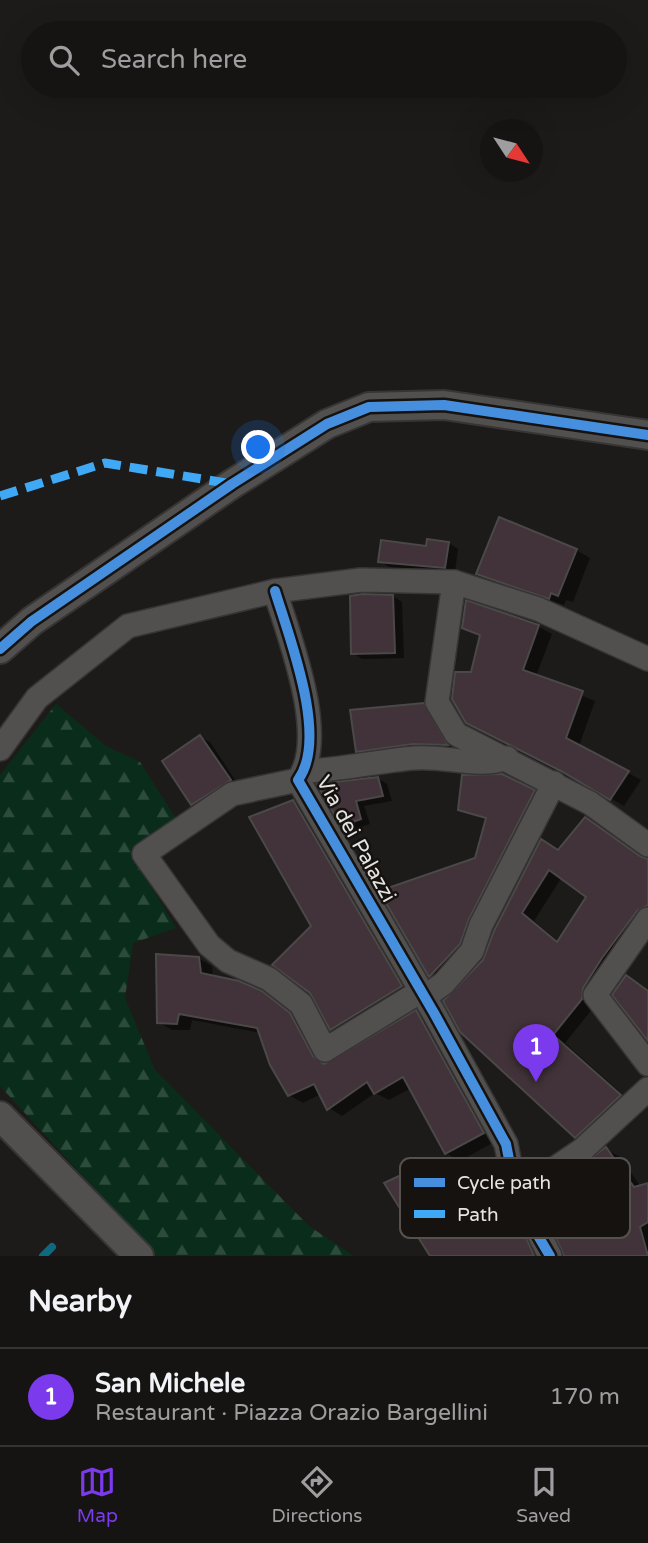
<!DOCTYPE html>
<meta charset="utf-8">
<style>
body{margin:0;font-family:"Varela Round",sans-serif;background:#1f1d1c;color:#f1f3f6}
.compass{position:absolute;left:480px;top:119px;width:63px;height:63px;border-radius:50%;background:#161413;box-shadow:0 7px 28px #0002;rotate:126deg}
.you{position:absolute;left:259px;top:448px;width:24px;height:24px;margin:-18px;border:5px solid #fff;border-radius:50%;background:#1a73e8;box-shadow:0 0 0 10px #1a73e833}
.badge{display:grid;place-items:center;width:46px;height:46px;border-radius:50%;background:#7c3aed;color:#fff;font-size:23px;font-weight:700}
.pin{position:absolute;translate:-50% -58px;filter:drop-shadow(0 2px 4px #0008)}
.pin::after{content:'';position:absolute;top:37px;width:24px;height:21px;background:inherit;clip-path:polygon(0 0,100% 0,50% 100%)}
.list{margin:0;padding:0;list-style:none}
h2{display:flex;justify-content:space-between;align-items:center;height:91px;margin:0;padding:0 28px;font-size:30px}
h2 small{font-size:23px;font-weight:400;color:#9e9ea0}
.list li{display:grid;grid-template-columns:46px 1fr auto;gap:21px;align-items:center;box-sizing:border-box;height:98px;padding:0 28px;border-top:2px solid #353333}
.list b{display:block;font-size:26px;white-space:nowrap}
.list p{margin:0;font-size:23px;white-space:nowrap;color:#9e9ea0}
.list em{font-size:23px;font-style:normal;color:#9e9ea0}
.icon{flex:none;width:38px;height:38px;fill:none;stroke:currentColor;stroke-width:2;stroke-linecap:round;stroke-linejoin:round}
.map{position:relative;flex:none;width:648px;height:1256px;overflow:hidden}
.search{position:absolute;background:#161413;box-shadow:0 7px 28px #0002;left:21px;right:21px;top:21px;height:77px;display:flex;align-items:center;gap:18px;box-sizing:border-box;padding:0 24px;border-radius:38px;color:#9e9ea0;font-size:26px}
.sheet{height:189px;background:#161413}
nav{display:flex;justify-content:space-around;align-items:center;box-sizing:border-box;height:98px;border-top:2px solid #353333;background:#161413;font-size:19px;color:#9e9ea0}
nav a{display:grid;justify-items:center;gap:4px}
nav .on{color:#7c3aed}
.map>svg:first-child{display:block}
.forest{fill:url(#forest-firs)}
.shadow{fill:#0007;fill-rule:evenodd}
.lines{fill:none;stroke-linecap:round;stroke-linejoin:round}
.stream{stroke:#0e6980;stroke-width:8}
.building{fill:#413339;stroke:#4a4948;stroke-width:2;fill-rule:evenodd}
.minor-casing{stroke:#373534;stroke-width:26}
.tertiary-casing{stroke:#373534;stroke-width:32}
.minor{stroke:#51504f;stroke-width:23}
.tertiary{stroke:#51504f;stroke-width:28}
.quiet{stroke:#3fa9f5;stroke-width:9;stroke-dasharray:18 9;stroke-linecap:butt}
.cycleway-casing{stroke:#15120f;stroke-width:15}
.cycleway{stroke:#468fdf;stroke-width:10}
.labels{text-anchor:middle;dominant-baseline:central;stroke-width:5;stroke-linejoin:round;paint-order:stroke}
.street-label{font-size:21px;fill:#e6e4e2;stroke:#15120f}
.key{fill:#15120f;stroke:#54514e;stroke-width:2}
.key-label{font-size:19px;fill:#e6e4e2}
</style>
<div class="map">
<svg width="648" height="1256" viewBox="0 0 648 1256">
<defs>
<pattern id="forest-firs" width="22" height="20" patternUnits="userSpaceOnUse" patternTransform="scale(1.75)"><rect width="22" height="20" fill="#092d1a"/><path d="M5 1l3.5 6h-7zM16 11l3.5 6h-7z" fill="#2d4b3b"/></pattern>
</defs>
<rect width="100%" height="100%" fill="#1d1b19"/>
<polygon class="forest" points="56,704 106,746 140,762 176,819 131,852 176,928 133,943 125,998 155,1070 309,1226 354,1256 156,1256 0,1086 0,775"/>
<g class="shadow">
<polygon points="449,543 458,549 455,572 389,567 380,561"/>
<polygon points="576,550 590,558 573,602 566,600 564,605 492,581 478,573"/>
<polygon points="393,596 402,602 404,658 362,659 353,653"/>
<polygon points="467,603 539,627 552,634 536,676 595,701 579,746 641,780 624,806 573,776 472,674 481,637 463,627"/>
<polygon points="423,705 438,713 461,752 372,759 358,751"/>
<polygon points="200,737 210,742 239,786 202,809 192,804"/>
<polygon points="377,778 387,784 392,801 364,806 370,824 352,830 342,825 320,786"/>
<polygon points="534,792 546,799 442,982 430,975 476,859 487,820 459,809"/>
<polygon points="293,802 306,809 413,993 344,1036 332,1029 311,992 313,926"/>
<path d="M585 819 648 860V919L594 1007 565 1043 632 1103 588 1144 576 1136 484 961 559 852ZM562 877 588 896 559 942 534 921Z"/>
<polygon points="198,958 212,966 213,977 261,993 303,1023 325,1065 416,1012 430,1020 496,1141 460,1161 446,1153 411,1088 389,1100 375,1093 342,1116 329,1108 321,1094 303,1103 289,1095 261,1033 192,1020 190,1030 172,1030 158,1022"/>
<polygon points="606,1149 620,1157 641,1187 648,1185 648,1256 564,1256 565,1250 549,1219 537,1225 545,1256 432,1256 414,1171 428,1179 461,1231 527,1212"/>
</g>
<g class="lines">
<polyline class="stream" points="43,1256 52,1247"/>
</g>
<g class="building">
<polygon points="499,517 577,549 558,596 551,593 549,599 476,574"/>
<polygon points="427,539 449,542 445,568 378,562 381,540 426,546"/>
<polygon points="362,594 393,595 395,653 351,654 350,596"/>
<polygon points="466,600 539,625 523,670 583,691 566,738 629,771 610,800 561,771 466,723 452,699 455,672 471,672 480,635 462,628"/>
<polygon points="424,703 448,745 413,744 356,752 350,710"/>
<polygon points="200,735 231,780 191,805 162,761"/>
<polygon points="502,774 535,790 469,919 460,944 429,977 379,891 475,858 486,818 458,810 462,775"/>
<polygon points="378,777 383,796 356,801 361,819 341,826 317,784"/>
<polygon points="293,800 402,986 330,1030 310,993 272,965 311,926 249,817"/>
<path d="M585 817 640 856 648 859V905L637 911 602 958 583 988 582 999 553 1035 621 1095 575 1138 460 1032 443 1001 483 960 494 931 541 839 558 850ZM549 870 586 897 557 942 522 913Z"/>
<polygon points="156,954 199,957 201,973 239,981 262,991 290,1013 313,1056 324,1064 416,1010 484,1133 445,1154 403,1077 374,1094 367,1082 327,1110 314,1084 288,1096 270,1065 257,1028 179,1014 177,1024 157,1023"/>
<polygon points="626,975 648,991 648,1041 612,995"/>
<polygon points="606,1147 634,1187 648,1183 648,1222 640,1227 648,1256 564,1256 548,1220 535,1212 524,1218 521,1226 534,1256 430,1256 384,1183 414,1169 454,1232 505,1206 513,1213 526,1211 531,1202"/>
</g>
<g class="lines">
<defs>
<g id="minor">
<polyline points="454,582 437,702 456,734 590,803 648,845"/>
<path d="M275 591C289 637 329 738 298 780L434 1013 506 1144 517 1200"/>
<polyline points="0,749 37,698 128,626 275,591 361,580 454,582 538,609 648,659"/>
<path d="M305 771C342 770 378 761 414 758 446 755 476 769 507 758"/>
<polyline points="298,780 232,794 144,854 209,945 228,961 269,979 301,1004 325,1050 421,991"/>
<polyline points="648,919 595,995 648,1064"/>
<polyline points="425,997 444,983 472,951 481,925 554,783"/>
<polyline points="516,1195 582,1150 648,1089"/>
<polyline points="535,1226 550,1256"/>
</g>
<g id="tertiary">
<polyline points="0,649 32,621 232,484 327,424 369,407 444,405 648,435"/>
<polyline points="0,1116 139,1256"/>
</g>
</defs>
<use href="#minor" class="minor-casing"/>
<use href="#tertiary" class="tertiary-casing"/>
<use href="#minor" class="minor"/>
<use href="#tertiary" class="tertiary"/>
<polyline class="quiet" points="0,496 105,463 232,484"/>
<defs>
<g id="cycleway">
<path d="M275 591C289 637 329 738 298 780L434 1013 506 1144 517 1200 550 1256"/>
<polyline points="0,649 32,621 232,484 327,424 369,407 444,405 648,435"/>
</g>
</defs>
<use href="#cycleway" class="cycleway-casing"/>
<use href="#cycleway" class="cycleway"/>
</g>
<g class="labels">
<g class="street-label">
<text transform="translate(356 839) rotate(61)">Via dei Palazzi</text>
</g>
</g>
<rect x="400" y="1158" width="230" height="80" rx="10" class="key"/>
<rect x="414" y="1178" width="31" height="9" fill="#468fdf"/>
<rect x="414" y="1210" width="31" height="8" fill="#3fa9f5"/>
<g class="key-label">
<text x="457" y="1189">Cycle path</text>
<text x="457" y="1221">Path</text>
</g>
</svg>
<svg class="compass" viewBox="-18 -18 36 36"><path d="M0-13l5 13h-10z" fill="#e53935"/><path d="M0 13l5-13h-10z" fill="#9e9ea0"/></svg>
<div class="you"></div>
<div class="pin badge" style="left:536px;top:1082px">1</div>
<div class="search"><svg class="icon" aria-label="search" viewBox="0 0 24 24"><circle cx="10" cy="10" r="6"/><path d="M15 15l6 6"/></svg>Search here</div>
</div>
<section class="sheet">
<h2>Nearby<small></small></h2>
<ul class="list">
<li><span class="badge">1</span><div><b>San Michele</b><p>Restaurant · Piazza Orazio Bargellini</p></div><em>170 m</em></li>
</ul>
</section>
<nav>
<a class="on"><svg class="icon" aria-label="map" viewBox="0 0 24 24"><path d="M3 6l6-2 6 2 6-2v14l-6 2-6-2-6 2zM9 4v14M15 6v14"/></svg>Map</a>
<a><svg class="icon" aria-label="directions" viewBox="0 0 24 24"><path d="M12 3l9 9-9 9-9-9zM9 14v-3h6M13 9l2 2-2 2"/></svg>Directions</a>
<a><svg class="icon" aria-label="saved" viewBox="0 0 24 24"><path d="M7 4h10v16l-5-4-5 4z"/></svg>Saved</a>
</nav>
